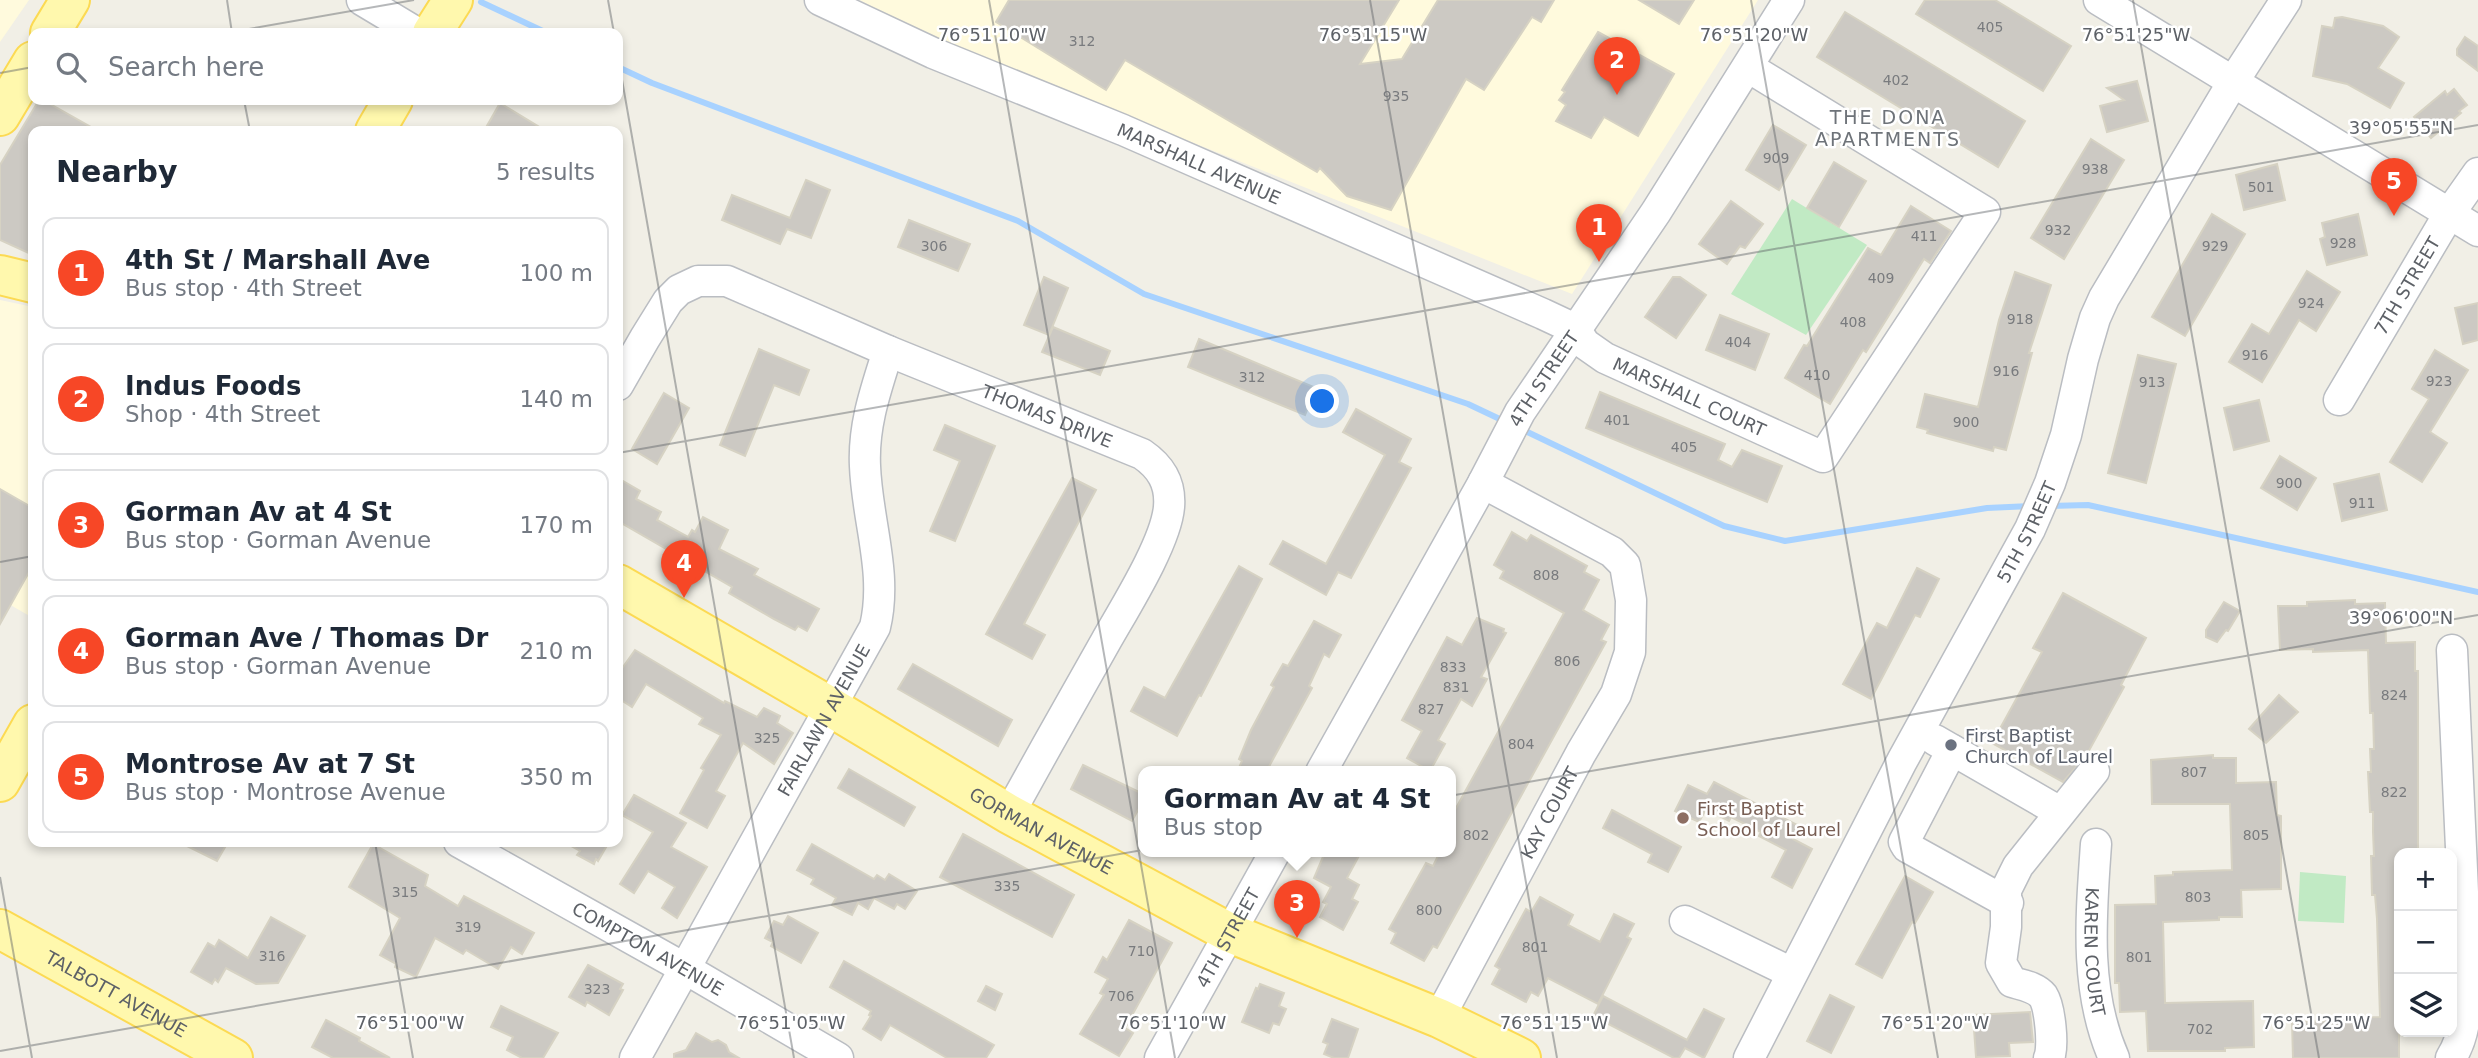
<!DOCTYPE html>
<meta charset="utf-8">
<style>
body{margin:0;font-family:"DejaVu Sans",sans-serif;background:#f2f2f3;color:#1f2937}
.controls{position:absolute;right:21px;bottom:21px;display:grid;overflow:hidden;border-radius:14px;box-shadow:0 4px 10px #0003}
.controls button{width:63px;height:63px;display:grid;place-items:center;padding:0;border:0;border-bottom:2px solid #e0e1e3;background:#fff;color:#1f2937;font:35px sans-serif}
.you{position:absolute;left:1323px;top:402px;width:24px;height:24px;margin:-18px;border:5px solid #fff;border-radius:50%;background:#1a73e8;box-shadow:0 0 0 10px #1a73e833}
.badge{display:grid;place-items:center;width:46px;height:46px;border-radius:50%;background:#f74726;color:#fff;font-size:23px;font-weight:700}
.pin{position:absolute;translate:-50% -58px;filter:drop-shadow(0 2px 4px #0008)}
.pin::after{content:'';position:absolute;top:37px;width:24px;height:21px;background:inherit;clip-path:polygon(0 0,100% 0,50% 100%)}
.popup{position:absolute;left:1138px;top:766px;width:318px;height:91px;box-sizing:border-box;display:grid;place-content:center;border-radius:14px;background:#fff;filter:drop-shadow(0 2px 5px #0005);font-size:23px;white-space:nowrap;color:#747a83}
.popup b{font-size:26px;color:#1f2937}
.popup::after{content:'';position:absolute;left:50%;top:100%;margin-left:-14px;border:14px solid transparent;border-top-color:#fff}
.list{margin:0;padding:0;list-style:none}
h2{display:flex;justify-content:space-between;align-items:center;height:91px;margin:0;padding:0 28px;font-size:30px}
h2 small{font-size:23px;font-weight:400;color:#747a83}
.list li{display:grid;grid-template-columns:46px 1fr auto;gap:21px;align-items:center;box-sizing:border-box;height:112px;margin:0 14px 14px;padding:0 14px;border:2px solid #e0e1e3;border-radius:14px}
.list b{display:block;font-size:26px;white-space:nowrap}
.list p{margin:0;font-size:23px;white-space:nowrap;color:#747a83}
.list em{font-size:23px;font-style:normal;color:#747a83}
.icon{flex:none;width:38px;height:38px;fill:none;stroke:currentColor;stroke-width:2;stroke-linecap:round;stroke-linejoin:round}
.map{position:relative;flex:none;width:2478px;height:1058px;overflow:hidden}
.search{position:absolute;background:#fff;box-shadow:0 4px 10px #0003;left:28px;top:28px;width:595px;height:77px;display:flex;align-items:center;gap:18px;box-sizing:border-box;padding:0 24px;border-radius:14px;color:#747a83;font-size:26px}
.panel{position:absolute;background:#fff;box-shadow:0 4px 10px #0003;left:28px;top:126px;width:595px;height:721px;border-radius:14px}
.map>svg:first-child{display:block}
.commercial{fill:#fffadd}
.green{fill:#c1eac4}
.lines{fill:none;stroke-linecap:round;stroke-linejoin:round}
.stream{stroke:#a8d2ff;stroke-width:6}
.building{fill:#ccc9c3;stroke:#d6d2c3;stroke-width:2}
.minor-casing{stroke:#babdc2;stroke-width:33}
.major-casing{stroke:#fcda53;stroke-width:42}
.minor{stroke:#fff;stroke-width:30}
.major{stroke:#fff8ad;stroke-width:38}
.ticks{fill:none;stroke:#5d6167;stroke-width:2;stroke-opacity:0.45}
.worship-dot{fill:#6b7280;stroke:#fff;stroke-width:2.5}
.education-dot{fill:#8d6e63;stroke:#fff;stroke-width:2.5}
.labels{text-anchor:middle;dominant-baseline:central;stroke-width:5;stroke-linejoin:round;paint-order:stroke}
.number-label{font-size:14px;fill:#797b7e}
.street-label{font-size:18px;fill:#5d6167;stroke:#fff}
.worship-label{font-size:18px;fill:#5b616d;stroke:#fff;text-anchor:start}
.education-label{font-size:18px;fill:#785e54;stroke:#fff;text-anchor:start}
.neighbourhood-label{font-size:19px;letter-spacing:2px;fill:#6e7379;stroke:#fff}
.ticks-label{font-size:18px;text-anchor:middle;fill:#5d6167;stroke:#fff;stroke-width:5;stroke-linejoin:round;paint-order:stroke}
</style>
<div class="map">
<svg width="2478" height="1058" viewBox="0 0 2478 1058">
<rect width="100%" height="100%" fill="#f1efe6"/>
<g class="commercial">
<polygon points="0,0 29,0 0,42"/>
<polygon points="860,0 1758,0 1572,294 921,34"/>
<polygon points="0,300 33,307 33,618 0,599"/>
</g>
<g class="green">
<polygon points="1792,199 1867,245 1806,335 1731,294"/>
<polygon points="2300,872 2346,876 2344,923 2298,921"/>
</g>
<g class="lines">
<g class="stream">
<polyline points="481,2 547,33"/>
<polyline points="618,67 652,83 1018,221 1144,294 1468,404 1506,422"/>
<polyline points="1519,428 1724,526 1785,541 1987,508 2031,506"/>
<polyline points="2049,506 2088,505 2478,592"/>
</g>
</g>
<g class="building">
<polygon points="1009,0 1399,0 1360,64 1402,59 1438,0 1554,0 1541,22 1532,17 1484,90 1466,79 1391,210 1347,196 1320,168 1317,172 1125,60 1106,90 996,22"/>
<polygon points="1639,0 1694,0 1679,24"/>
<polygon points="1925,0 1995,0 2071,46 2043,91 1916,14"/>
<polygon points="1845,12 2025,121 1998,167 1817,57"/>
<polygon points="2342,17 2383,26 2399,37 2378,68 2404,83 2390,108 2347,84 2313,76 2322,26 2333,28 2335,18"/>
<polygon points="1598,32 1674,74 1638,136 1604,117 1591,138 1556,121 1566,105 1559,100 1565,92 1562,90"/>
<polygon points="2465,37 2478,46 2478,71 2457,55 2457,49"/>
<polygon points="2137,81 2148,121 2107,132 2100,106 2124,100 2107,88"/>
<polygon points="2454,89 2467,105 2459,111 2461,113 2431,138 2414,117 2445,91 2447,95"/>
<polygon points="39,100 43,100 98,131 33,131 33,255 0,240 0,165"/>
<polygon points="500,103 546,131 484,131"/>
<polygon points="1773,125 1806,145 1779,190 1746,170"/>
<polygon points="2091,139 2124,160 2064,259 2031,238"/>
<polygon points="1834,162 1866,181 1839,227 1807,208"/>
<polygon points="2277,164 2285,200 2244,210 2236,175"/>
<polygon points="806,180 830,190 811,238 787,229 780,244 722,220 732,195 790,218"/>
<polygon points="1731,201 1763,224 1745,248 1740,246 1727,264 1699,244"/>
<polygon points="1911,206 1951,231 1930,263 1924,259 1866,352 1863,350 1830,404 1785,378 1804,345 1807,346 1868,248 1881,255"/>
<polygon points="2212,214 2245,234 2185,336 2152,317"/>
<polygon points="2358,214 2367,255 2327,265 2320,239 2325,237 2322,223"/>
<polygon points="909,220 970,244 958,271 898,247"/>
<polygon points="2307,271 2340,292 2316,331 2299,320 2262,382 2229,362 2252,324 2269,334"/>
<polygon points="2015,272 2051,285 2029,353 2032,353 2006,450 1994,447 1993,451 1927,433 1928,430 1917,427 1925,394 1978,407 1999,320"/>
<polygon points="1044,277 1068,288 1049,335 1024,325"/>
<polygon points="1673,277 1680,277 1706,295 1676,338 1645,317"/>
<polygon points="2478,303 2478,340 2463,344 2455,308"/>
<polygon points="1720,315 1769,334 1755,370 1706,350"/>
<polygon points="1053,327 1110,351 1100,375 1042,352"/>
<polygon points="1199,339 1316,388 1305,415 1188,367"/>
<polygon points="759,349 809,370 799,395 774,385 745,456 720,445"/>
<polygon points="2435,350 2468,370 2430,432 2447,443 2422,482 2390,462 2429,399 2412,389"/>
<polygon points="2138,355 2176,364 2146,483 2108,473"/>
<polygon points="1600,392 1725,444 1718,460 1732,467 1742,450 1782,466 1767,502 1586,428"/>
<polygon points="664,393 689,408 657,464 632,449"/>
<polygon points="2259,400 2269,441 2234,450 2224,408"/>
<polygon points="1356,409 1411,439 1399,462 1411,468 1351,578 1338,572 1326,595 1270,564 1283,541 1326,564 1385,455 1343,432"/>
<polygon points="945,425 995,446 955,541 930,531 960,461 934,450"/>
<polygon points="2280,456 2316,478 2297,510 2261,488"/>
<polygon points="2379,474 2387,510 2342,521 2334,484"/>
<polygon points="618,478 640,491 636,499 661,512 657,520 688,537 692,530 695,532 703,517 728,530 719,549 758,569 754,575 819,609 807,631 798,626 795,630 774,619 729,593 732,587 621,523 618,529"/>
<polygon points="1072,478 1096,490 1024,624 1045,635 1032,659 986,634"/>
<polygon points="0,489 33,508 33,565 0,624"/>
<polygon points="1512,532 1527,541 1531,535 1587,566 1584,572 1599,580 1583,610 1609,625 1601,640 1606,642 1437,948 1433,946 1424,961 1391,943 1396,933 1389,929 1426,863 1433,866 1440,852 1451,852 1451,817 1564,613 1500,578 1504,571 1494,565"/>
<polygon points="1239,566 1262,579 1201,696 1199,695 1177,736 1131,711 1144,687 1165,698"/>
<polygon points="1917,568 1939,579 1920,617 1915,615 1871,699 1843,684 1877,623 1887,628"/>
<polygon points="2063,593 2146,638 2121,685 2124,687 2086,756 2063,782 1992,743 2042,652 2033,648"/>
<polygon points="2355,600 2355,604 2385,603 2386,643 2415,642 2415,671 2418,671 2418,853 2399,853 2399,1058 2293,1058 2292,1022 2324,1021 2324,1018 2380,1017 2377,919 2375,895 2372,895 2371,856 2374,856 2373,832 2373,812 2370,812 2368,772 2371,772 2370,749 2374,749 2373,713 2370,713 2368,650 2313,652 2313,649 2280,650 2278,606 2307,606 2307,602"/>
<polygon points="2224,602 2240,611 2228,631 2226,630 2217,642 2206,637 2206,630"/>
<polygon points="1477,618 1504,629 1503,632 1506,633 1481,677 1487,679 1472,706 1461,699 1438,740 1445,744 1430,771 1407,758 1422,731 1402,720 1447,637 1462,645"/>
<polygon points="1314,621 1341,635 1329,657 1324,654 1309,686 1312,688 1266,772 1237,772 1242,761 1239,759 1251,730 1274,687 1271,685 1283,664 1288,666"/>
<polygon points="635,650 724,703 725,701 757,717 764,708 780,716 777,723 793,733 774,764 743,743 716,791 725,796 707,828 680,813 704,770 701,768 721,735 699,724 703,718 646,684 632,707 618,698 618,674"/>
<polygon points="913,664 1012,720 998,746 898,689"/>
<polygon points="2279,695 2298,712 2266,743 2249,729"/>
<polygon points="2213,755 2213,758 2236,758 2236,783 2276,782 2277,815 2281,816 2281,889 2241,890 2242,917 2219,917 2219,920 2163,922 2165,1003 2253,1001 2254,1047 2225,1048 2225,1051 2148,1051 2146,1011 2120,1012 2119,983 2115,983 2115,905 2156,904 2155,876 2173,875 2173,872 2232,870 2230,804 2152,804 2151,760"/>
<polygon points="1083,765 1143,794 1143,812 1138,810 1132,821 1071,789"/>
<polygon points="849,769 915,807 904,826 838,788"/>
<polygon points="1714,782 1799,826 1793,839 1812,849 1792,888 1772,877 1786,850 1759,836 1761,832 1731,817 1729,821 1706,809 1699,822 1675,811 1688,785 1707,794"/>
<polygon points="634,795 686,823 671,847 707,867 677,918 662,908 675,887 648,871 634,893 620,884 653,832 622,815"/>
<polygon points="1612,810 1681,847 1668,872 1648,862 1652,854 1603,828"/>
<polygon points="963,834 1074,895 1052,937 940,877"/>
<polygon points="179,842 228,842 217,861"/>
<polygon points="564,842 609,842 598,861 596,859 594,864 577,855 580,851"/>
<polygon points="373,844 428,875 425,886 458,906 464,896 534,933 522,954 511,947 498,969 466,950 463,954 435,938 416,977 395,967 396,964 380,955 400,918 349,887"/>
<polygon points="812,844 874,879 877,875 885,880 889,874 917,891 905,909 897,904 894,909 874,898 868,909 858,903 852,915 832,905 836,898 811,884 814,879 797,870"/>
<polygon points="1325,852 1361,852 1347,878 1359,885 1352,899 1358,902 1343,930 1320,917 1327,904 1323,902 1331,887 1314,878"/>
<polygon points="1905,876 1933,892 1915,923 1912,922 1882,978 1856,964"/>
<polygon points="1540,897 1573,915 1568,925 1600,942 1614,914 1634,924 1627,937 1631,939 1598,1004 1548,978 1538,996 1531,992 1526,1002 1492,984 1500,969 1495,966 1526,909 1531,912"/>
<polygon points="788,916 818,933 801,963 771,946 773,942 765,938 774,921 783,925"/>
<polygon points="271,917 305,936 278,983 256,984 226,968 218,982 215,979 212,984 191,972 208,943 215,947 219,940 248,958"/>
<polygon points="1129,920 1172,943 1125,1028 1133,1033 1119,1056 1080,1034 1104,995 1100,993 1108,979 1095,972 1103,957 1107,960"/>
<polygon points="844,961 994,1045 986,1058 947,1058 890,1025 881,1040 863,1029 871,1016 869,1015 871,1011 830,987"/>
<polygon points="588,965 623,984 620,989 623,990 609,1015 587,1002 585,1006 569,997"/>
<polygon points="1260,984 1284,993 1279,1006 1286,1009 1279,1025 1273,1023 1269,1033 1242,1022 1256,988 1258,989"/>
<polygon points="986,986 1002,994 995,1010 978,1001"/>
<polygon points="1830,995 1854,1007 1831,1053 1807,1041"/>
<polygon points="1603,996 1687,1040 1704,1009 1724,1019 1704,1058 1685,1048 1679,1058 1674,1058 1593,1016"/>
<polygon points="501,1006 558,1033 543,1058 522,1058 507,1050 513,1037 491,1027"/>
<polygon points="2030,1012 2033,1042 2009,1043 2010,1056 1976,1057 1973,1015"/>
<polygon points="1332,1019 1358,1029 1348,1058 1334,1058 1324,1054 1328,1044 1323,1042"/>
<polygon points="326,1020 360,1038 359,1041 390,1058 333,1058 312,1047"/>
<polygon points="696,1033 712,1042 718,1040 726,1045 729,1052 739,1058 674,1058 674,1054 686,1050"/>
</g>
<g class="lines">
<defs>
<g id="minor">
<polyline points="362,0 417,33"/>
<path id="s1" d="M820 0 933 53 1123 130 1543 314 1575 329 1585 344 1605 358 1823 457 1985 212 1748 67"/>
<polyline points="2099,0 2478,231"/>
<path id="s2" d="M618 385 645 338 668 301 679 290 698 281H727L888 351 1142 454C1161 467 1171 483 1169 507 1166 543 1124 609 1106 641 1073 699 1041 756 1009 814"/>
<path id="s3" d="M2339 400 2449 214 2478 173"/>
<polyline points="1935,740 2060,812"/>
<polyline points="1952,750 1904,842 1907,847 2008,903"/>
<path id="s4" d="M1321 772 1483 483 1520 412 1656 212 1789 0"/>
<path id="s5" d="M459 842 684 968 838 1058"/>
<path id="s6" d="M2096 844C2091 916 2084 990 2114 1058"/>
<polyline points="1685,921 1792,973"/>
<path id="s7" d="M1439 1018 1581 753 1616 694 1630 652 1631 600 1625 565 1612 552 1483 483"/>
<path id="s8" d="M635 1058 875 627C888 573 867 521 865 466 863 425 876 389 888 351"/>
<path id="s9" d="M1160 1058 1275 852"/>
<path id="s10" d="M1749 1058 1902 761 2030 529 2050 483 2066 435 2083 359 2095 318 2104 298 2233 82 2286 0"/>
<path d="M2049 1058C2054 1047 2050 1007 2043 996 2036 987 2022 985 2012 982L2001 963 2006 927V890L2018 866 2094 771"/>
<path d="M2451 1058C2466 1034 2466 1008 2467 980L2452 650"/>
</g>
<g id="major">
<polyline points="50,33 70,0"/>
<polyline points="432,33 453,0"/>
<polyline points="0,116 33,61"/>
<polyline points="375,131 393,100"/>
<polyline points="0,275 33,283"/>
<path id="s11" d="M618 584 829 706 1009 814 1230 933 1439 1018 1521 1058"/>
<polyline points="0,782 33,724"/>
<path id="s12" d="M0 929 233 1058"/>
</g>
</defs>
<use href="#minor" class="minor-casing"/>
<use href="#major" class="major-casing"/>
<use href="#minor" class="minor"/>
<use href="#major" class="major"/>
</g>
<path class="ticks" d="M227 0 232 33M608 0 614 33M989 0 1175 1058M1370 0 1557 1058M1751 0 1938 1058M2133 0 2319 1058M226 33 414 0M618 57 794 1058M0 73 33 67M244 100 250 131M618 453 2478 125M0 562 33 556M375 842 413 1058M0 877 32 1058M0 1051 2478 615"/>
<circle class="worship-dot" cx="1951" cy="745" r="7"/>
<circle class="education-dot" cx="1683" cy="818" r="7"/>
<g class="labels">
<g class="number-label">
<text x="1990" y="27">405</text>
<text x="1082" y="41">312</text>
<text x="1896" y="80">402</text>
<text x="1396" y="96">935</text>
<text x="1776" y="158">909</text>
<text x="2095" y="169">938</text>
<text x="2261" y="187">501</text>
<text x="2058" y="230">932</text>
<text x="1924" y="236">411</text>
<text x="2343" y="243">928</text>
<text x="934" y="246">306</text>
<text x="2215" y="246">929</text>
<text x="1881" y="278">409</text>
<text x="2311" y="303">924</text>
<text x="2020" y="319">918</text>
<text x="1853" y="322">408</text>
<text x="1738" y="342">404</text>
<text x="2255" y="355">916</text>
<text x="2006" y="371">916</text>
<text x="1817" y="375">410</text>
<text x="1252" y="377">312</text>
<text x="2439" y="381">923</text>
<text x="2152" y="382">913</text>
<text x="1617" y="420">401</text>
<text x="1966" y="422">900</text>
<text x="1684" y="447">405</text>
<text x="2289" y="483">900</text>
<text x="2362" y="503">911</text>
<text x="1546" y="575">808</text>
<text x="1567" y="661">806</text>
<text x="1453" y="667">833</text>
<text x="1456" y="687">831</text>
<text x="2394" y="695">824</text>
<text x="1431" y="709">827</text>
<text x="767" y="738">325</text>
<text x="1521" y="744">804</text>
<text x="2194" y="772">807</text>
<text x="2394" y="792">822</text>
<text x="1476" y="835">802</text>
<text x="2256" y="835">805</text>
<text x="1007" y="886">335</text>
<text x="405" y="892">315</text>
<text x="2198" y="897">803</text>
<text x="1429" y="910">800</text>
<text x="468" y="927">319</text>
<text x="1535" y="947">801</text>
<text x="1141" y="951">710</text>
<text x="272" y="956">316</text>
<text x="2139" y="957">801</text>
<text x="597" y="989">323</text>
<text x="1121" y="996">706</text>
<text x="2200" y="1029">702</text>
</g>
<g class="street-label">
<text stroke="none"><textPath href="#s1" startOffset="413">MARSHALL AVENUE</textPath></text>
<text stroke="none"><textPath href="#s3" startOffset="133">7TH STREET</textPath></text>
<text stroke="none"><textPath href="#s4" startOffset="452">4TH STREET</textPath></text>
<text stroke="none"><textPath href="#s1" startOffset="959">MARSHALL COURT</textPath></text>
<text stroke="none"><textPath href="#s2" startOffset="511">THOMAS DRIVE</textPath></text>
<text stroke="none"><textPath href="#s10" startOffset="595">5TH STREET</textPath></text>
<text stroke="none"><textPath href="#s8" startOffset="387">FAIRLAWN AVENUE</textPath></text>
<text stroke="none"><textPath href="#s7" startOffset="233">KAY COURT</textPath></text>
<text stroke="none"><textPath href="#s11" startOffset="490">GORMAN AVENUE</textPath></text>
<text stroke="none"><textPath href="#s9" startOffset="138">4TH STREET</textPath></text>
<text stroke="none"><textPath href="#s5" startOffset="217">COMPTON AVENUE</textPath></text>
<text stroke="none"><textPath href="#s6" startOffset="108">KAREN COURT</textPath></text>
<text stroke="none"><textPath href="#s12" startOffset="133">TALBOTT AVENUE</textPath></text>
</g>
<g class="worship-label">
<text x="1965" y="735">First Baptist<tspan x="1965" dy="21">Church of Laurel</tspan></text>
</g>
<g class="education-label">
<text x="1697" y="808">First Baptist<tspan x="1697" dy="21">School of Laurel</tspan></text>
</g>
<g class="neighbourhood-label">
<text x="1888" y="117">THE DONA<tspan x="1888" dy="22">APARTMENTS</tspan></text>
</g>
</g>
<g class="ticks-label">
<text x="1754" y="41">76°51'20"W</text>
<text x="992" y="41">76°51'10"W</text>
<text x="1373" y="41">76°51'15"W</text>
<text x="2136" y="41">76°51'25"W</text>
<text x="2401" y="134">39°05'55"N</text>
<text x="2401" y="624">39°06'00"N</text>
<text x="410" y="1029">76°51'00"W</text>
<text x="791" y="1029">76°51'05"W</text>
<text x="1172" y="1029">76°51'10"W</text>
<text x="1554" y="1029">76°51'15"W</text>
<text x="1935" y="1029">76°51'20"W</text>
<text x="2316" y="1029">76°51'25"W</text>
</g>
</svg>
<div class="controls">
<button>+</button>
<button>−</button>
<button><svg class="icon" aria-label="layers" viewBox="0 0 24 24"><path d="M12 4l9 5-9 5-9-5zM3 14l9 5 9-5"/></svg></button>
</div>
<div class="you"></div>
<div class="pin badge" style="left:1599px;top:262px">1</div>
<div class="pin badge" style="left:1617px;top:95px">2</div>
<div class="pin badge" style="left:1297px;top:938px">3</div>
<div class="popup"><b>Gorman Av at 4 St</b>Bus stop</div>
<div class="pin badge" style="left:684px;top:598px">4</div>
<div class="pin badge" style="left:2394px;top:216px">5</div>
<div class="search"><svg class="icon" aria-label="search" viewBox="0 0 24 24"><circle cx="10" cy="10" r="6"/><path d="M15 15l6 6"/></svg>Search here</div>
<section class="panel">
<h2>Nearby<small>5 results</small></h2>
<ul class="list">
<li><span class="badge">1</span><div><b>4th St / Marshall Ave</b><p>Bus stop · 4th Street</p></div><em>100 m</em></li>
<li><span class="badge">2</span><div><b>Indus Foods</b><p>Shop · 4th Street</p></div><em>140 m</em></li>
<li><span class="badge">3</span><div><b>Gorman Av at 4 St</b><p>Bus stop · Gorman Avenue</p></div><em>170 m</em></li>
<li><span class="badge">4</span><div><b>Gorman Ave / Thomas Dr</b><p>Bus stop · Gorman Avenue</p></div><em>210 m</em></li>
<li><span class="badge">5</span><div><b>Montrose Av at 7 St</b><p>Bus stop · Montrose Avenue</p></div><em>350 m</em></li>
</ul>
</section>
</div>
